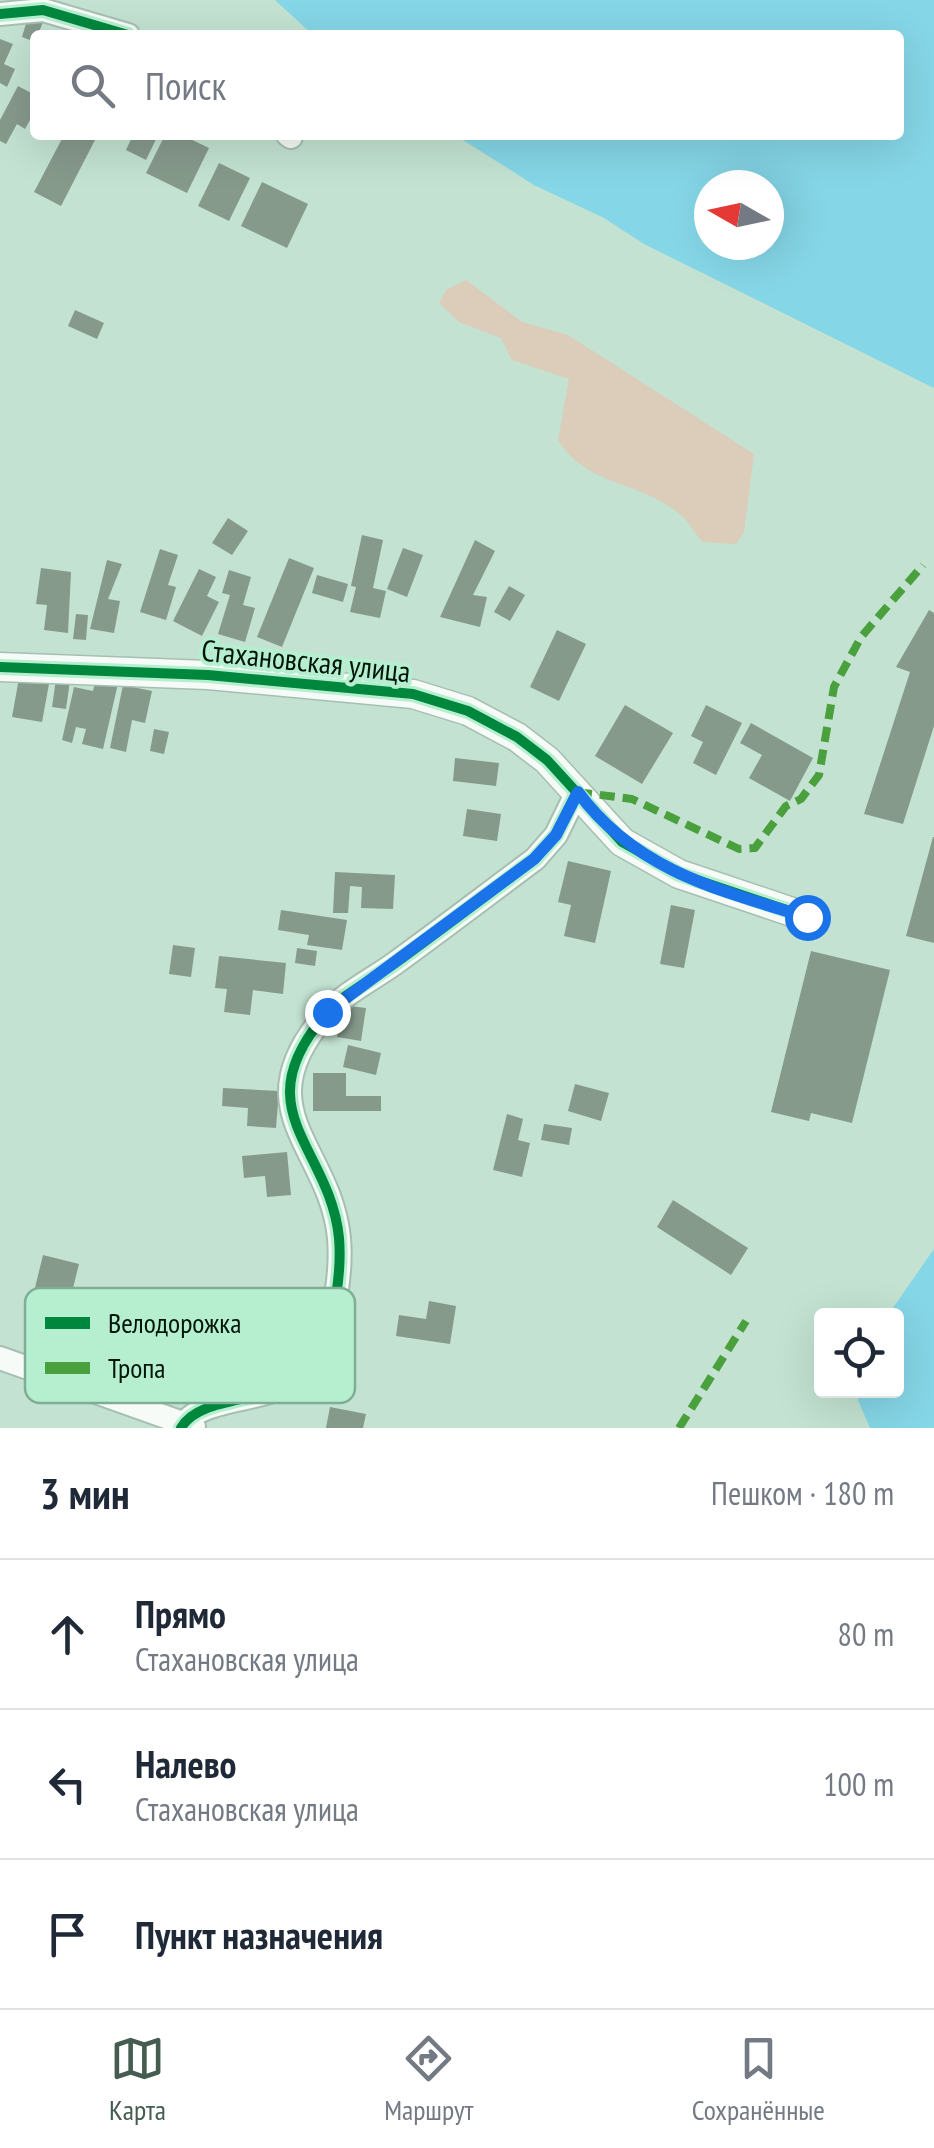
<!DOCTYPE html>
<html lang="ru">
<meta charset="utf-8">
<style>
body{margin:0;font-family:"PT Sans Narrow",sans-serif;background:#f2f2f3;color:#1f2937}
.controls{position:absolute;right:30px;bottom:30px;display:grid;overflow:hidden;border-radius:10px;box-shadow:0 10px 40px #0002}
.controls button{width:90px;height:90px;display:grid;place-items:center;padding:0;border:0;border-bottom:2px solid #e0e1e3;background:#fff;color:#1f2937;font:50px sans-serif}
.compass{position:absolute;left:694px;top:170px;width:90px;height:90px;border-radius:50%;background:#fff;box-shadow:0 10px 40px #0002;rotate:279deg}
.stop{position:absolute;width:30px;height:30px;margin:-22px;border:8px solid #1a73e8;border-radius:50%;background:#fff}
.stop.end{background:#1a73e8;border-color:#fff;box-shadow:0 2px 10px #0008}
.list{margin:0;padding:0;list-style:none}
h2{display:flex;justify-content:space-between;align-items:center;height:130px;margin:0;padding:0 40px;font-size:42px}
h2 small{font-size:32px;font-weight:400;color:#747a83}
.list li{display:grid;grid-template-columns:65px 1fr auto;gap:30px;align-items:center;box-sizing:border-box;height:150px;padding:0 40px;border-top:2px solid #e0e1e3}
.list b{display:block;font-size:38px;white-space:nowrap}
.list p{margin:0;font-size:32px;white-space:nowrap;color:#747a83}
.list em{font-size:32px;font-style:normal;color:#747a83}
.icon{flex:none;width:55px;height:55px;fill:none;stroke:currentColor;stroke-width:2;stroke-linecap:round;stroke-linejoin:round}
.map{position:relative;flex:none;width:934px;height:1428px;overflow:hidden}
.search{position:absolute;background:#fff;box-shadow:0 10px 40px #0002;left:30px;right:30px;top:30px;height:110px;display:flex;align-items:center;gap:25px;box-sizing:border-box;padding:0 35px;border-radius:10px;color:#747a83;font-size:38px}
.sheet{height:580px;background:#fff}
nav{display:flex;justify-content:space-around;align-items:center;box-sizing:border-box;height:140px;border-top:2px solid #e0e1e3;background:#fff;font-size:28px;color:#747a83}
nav a{display:grid;justify-items:center;gap:5px}
nav .on{color:#455c50}
.map>svg:first-child{display:block}
.green{fill:#dcccba}
.water{fill:#85d6e7;fill-rule:evenodd}
.building{fill:#869a8c}
.lines{fill:none;stroke-linecap:round;stroke-linejoin:round}
.minor-casing{stroke:#a6bfb2;stroke-width:26}
.tertiary-casing{stroke:#a6bfb2;stroke-width:31}
.minor{stroke:#f6fbf8;stroke-width:22}
.tertiary{stroke:#f6fbf8;stroke-width:28}
.quiet{stroke:#4ba03e;stroke-width:8;stroke-dasharray:15 8;stroke-linecap:butt}
.cycleway-casing{stroke:#b6efd0;stroke-width:16}
.cycleway{stroke:#00873e;stroke-width:10}
.route{stroke:#1a73e8;stroke-width:12}
.labels{text-anchor:middle;dominant-baseline:central;stroke-width:8;stroke-linejoin:round;paint-order:stroke}
.street-label{font-size:30px;fill:#01140a;stroke:#b6efd0}
.key{fill:#b6efd0;stroke:#80ad95;stroke-width:2.5}
.key-label{font-size:28px;fill:#01140a}
</style>
<div class="map">
<svg width="934" height="1428" viewBox="0 0 934 1428">
<rect width="100%" height="100%" fill="#c3e2d1"/>
<path class="green" d="M466 280 522 322 568 335 754 454 744 532 736 544 702 542C696 534 690 524 683 517 643 480 589 489 558 440L569 379 512 360 501 338 459 322 439 303 446 290Z"/>
<g class="water">
<path d="M275 0H934V388L644 244 604 218 534 185 455 135H899V35H313ZM709 185H769V245H709Z"/>
<polygon points="934,1249 934,1428 870,1428 858,1400 861,1391 896,1390 896,1316 888,1315"/>
</g>
<g class="building">
<polygon points="28,17 43,22 35,42 22,37"/>
<polygon points="0,39 13,44 4,64 15,69 7,87 0,83"/>
<polygon points="18,86 35,95 35,111 25,129 17,124 6,144 0,141 0,120"/>
<polygon points="64,135 85,135 95,140 61,206 34,192"/>
<polygon points="133,135 158,135 146,160 126,150"/>
<polygon points="165,135 182,135 209,148 187,193 146,173"/>
<polygon points="219,163 250,178 229,221 198,206"/>
<polygon points="262,182 308,204 287,248 241,226"/>
<polygon points="75,310 104,323 97,339 68,326"/>
<polygon points="228,518 248,531 232,555 212,543"/>
<polygon points="362,535 383,540 373,588 386,591 380,618 350,612 356,587 351,586"/>
<polygon points="475,540 495,551 473,595 487,597 480,627 440,617"/>
<polygon points="403,548 423,555 407,597 387,589"/>
<polygon points="160,549 178,555 168,585 176,587 166,620 140,612"/>
<polygon points="289,558 314,568 282,647 257,637"/>
<polygon points="107,560 122,564 108,599 120,601 114,633 90,629"/>
<polygon points="41,568 71,572 68,633 44,630 47,605 36,604"/>
<polygon points="199,569 216,577 207,596 219,602 202,636 173,621"/>
<polygon points="229,570 251,577 243,605 255,608 245,642 218,634 230,595 222,593"/>
<polygon points="317,575 348,584 343,602 312,593"/>
<polygon points="509,586 525,595 510,621 494,612"/>
<polygon points="929,610 934,613 934,726 903,824 864,814 910,672 896,667"/>
<polygon points="76,614 88,615 86,640 73,639"/>
<polygon points="557,630 586,644 559,701 530,687"/>
<polygon points="57,672 71,674 66,709 52,707"/>
<polygon points="97,674 119,679 103,749 82,744 86,729 76,727 72,743 62,740 74,687 93,691"/>
<polygon points="19,678 49,684 42,722 12,717"/>
<polygon points="123,685 152,691 145,723 132,720 126,752 110,748"/>
<polygon points="625,705 673,733 642,784 595,756"/>
<polygon points="706,705 742,723 716,775 693,763 703,742 691,736"/>
<polygon points="751,723 813,758 790,801 749,778 762,755 740,743"/>
<polygon points="154,729 169,732 164,754 150,751"/>
<polygon points="455,758 499,763 496,786 453,781"/>
<polygon points="467,809 501,814 497,841 463,836"/>
<polygon points="933,837 934,837 934,943 906,936"/>
<polygon points="568,861 611,871 595,943 564,936 571,905 558,902"/>
<polygon points="335,872 395,875 393,909 361,908 362,887 350,886 348,913 333,913"/>
<polygon points="671,905 695,910 684,968 660,964"/>
<polygon points="281,910 347,920 342,950 307,945 309,935 278,930"/>
<polygon points="173,945 195,948 191,977 169,974"/>
<polygon points="297,948 317,951 315,966 295,963"/>
<polygon points="811,951 890,970 852,1123 811,1113 809,1121 771,1112"/>
<polygon points="219,956 286,963 283,994 253,990 250,1015 224,1012 227,989 215,988"/>
<polygon points="342,1005 366,1008 361,1041 337,1037"/>
<polygon points="348,1045 381,1053 376,1075 343,1067"/>
<polygon points="313,1073 346,1073 346,1096 381,1096 381,1111 313,1111"/>
<polygon points="575,1084 609,1093 601,1121 568,1111"/>
<polygon points="223,1088 279,1091 276,1128 247,1126 248,1108 222,1106"/>
<polygon points="507,1114 523,1119 518,1140 530,1143 522,1177 493,1170"/>
<polygon points="544,1124 572,1128 569,1145 541,1140"/>
<polygon points="287,1152 291,1195 267,1197 265,1176 244,1178 242,1156"/>
<polygon points="673,1200 748,1248 731,1275 657,1227"/>
<polygon points="43,1255 79,1264 68,1308 32,1300"/>
<polygon points="429,1301 456,1306 450,1344 396,1336 399,1315 426,1319"/>
<polygon points="330,1407 366,1414 363,1428 326,1428"/>
</g>
<g class="lines">
<defs>
<g id="minor">
<polyline points="0,14 43,10 128,35"/>
<polyline points="288,135 291,137"/>
<polyline points="0,1358 194,1427"/>
<path d="M181 1428C204 1387 301 1411 322 1351 334 1318 342 1273 339 1238 330 1146 242 1111 326 1014 343 994 373 979 394 964 441 930 488 894 535 859L556 835 577 792"/>
</g>
<polyline id="tertiary" points="0,667 208,675 413,694 468,711 517,737 547,760 622,842 679,874 807,917"/>
</defs>
<use href="#minor" class="minor-casing"/>
<use href="#tertiary" class="tertiary-casing"/>
<use href="#minor" class="minor"/>
<use href="#tertiary" class="tertiary"/>
<g class="quiet">
<polyline points="577,792 632,799 739,849 755,848 786,806 801,799 819,775 834,687 861,637 923,565"/>
<polyline points="679,1428 746,1321"/>
</g>
<defs>
<g id="cycleway">
<polyline points="0,14 43,10 128,35"/>
<polyline points="0,667 208,675 413,694 468,711 517,737 547,760 622,842 679,874 807,917"/>
<path d="M181 1428C204 1387 301 1411 322 1351 334 1318 342 1273 339 1238 330 1146 242 1111 326 1014 343 994 373 979 394 964 441 930 488 894 535 859L556 835 577 792"/>
</g>
</defs>
<use href="#cycleway" class="cycleway-casing"/>
<use href="#cycleway" class="cycleway"/>
</g>
<g class="lines">
<path class="route" d="M327 1012 534 859 556 835 578 792C635 870 718 890 807 917"/>
</g>
<g class="labels">
<g class="street-label">
<text transform="translate(306 660) rotate(6)">Стахановская улица</text>
</g>
</g>
<rect x="25" y="1288" width="330" height="115" rx="15" class="key"/>
<rect x="45" y="1317" width="45" height="12" fill="#00873e"/>
<rect x="45" y="1362" width="45" height="12" fill="#4ba03e"/>
<g class="key-label">
<text x="108" y="1333">Велодорожка</text>
<text x="108" y="1378">Тропа</text>
</g>
</svg>
<div class="controls">
<button><svg class="icon" aria-label="locate" viewBox="0 0 24 24"><circle cx="12" cy="12" r="6"/><path d="M12 2v4M12 18v4M2 12h4M18 12h4"/></svg></button>
</div>
<svg class="compass" viewBox="-18 -18 36 36"><path d="M0-13l5 13h-10z" fill="#e53935"/><path d="M0 13l5-13h-10z" fill="#747a83"/></svg>
<div class="stop" style="left:807px;top:917px"></div>
<div class="stop end" style="left:327px;top:1012px"></div>
<div class="search"><svg class="icon" aria-label="search" viewBox="0 0 24 24"><circle cx="10" cy="10" r="6"/><path d="M15 15l6 6"/></svg>Поиск</div>
</div>
<section class="sheet">
<h2>3 мин<small>Пешком · 180 m</small></h2>
<ul class="list">
<li><svg class="icon" aria-label="ahead" viewBox="0 0 24 24"><path d="M12 20V5M6 11l6-6 6 6"/></svg><div><b>Прямо</b><p>Стахановская улица</p></div><em>80 m</em></li>
<li><svg class="icon" aria-label="left" viewBox="0 0 24 24"><path d="M17 20v-9H6M10 6l-5 5 5 5"/></svg><div><b>Налево</b><p>Стахановская улица</p></div><em>100 m</em></li>
<li><svg class="icon" aria-label="arrive" viewBox="0 0 24 24"><path d="M6 21V4h12l-3 4 3 4H6"/></svg><div><b>Пункт назначения</b></div></li>
</ul>
</section>
<nav>
<a class="on"><svg class="icon" aria-label="map" viewBox="0 0 24 24"><path d="M3 6l6-2 6 2 6-2v14l-6 2-6-2-6 2zM9 4v14M15 6v14"/></svg>Карта</a>
<a><svg class="icon" aria-label="directions" viewBox="0 0 24 24"><path d="M12 3l9 9-9 9-9-9zM9 14v-3h6M13 9l2 2-2 2"/></svg>Маршрут</a>
<a><svg class="icon" aria-label="saved" viewBox="0 0 24 24"><path d="M7 4h10v16l-5-4-5 4z"/></svg>Сохранённые</a>
</nav>
